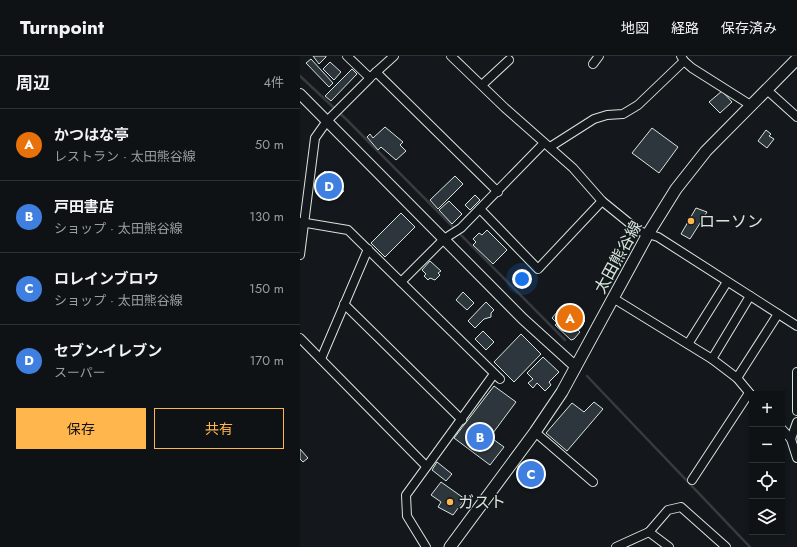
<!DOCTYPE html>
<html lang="ja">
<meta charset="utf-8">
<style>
body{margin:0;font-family:Jost,"Noto Sans JP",sans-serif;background:#181b1e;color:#f1f3f6}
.controls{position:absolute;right:12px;bottom:12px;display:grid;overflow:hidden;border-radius:0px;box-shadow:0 2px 6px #0003}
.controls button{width:36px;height:36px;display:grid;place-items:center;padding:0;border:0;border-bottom:1px solid #2f3234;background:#0f1215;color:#f1f3f6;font:20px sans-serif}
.you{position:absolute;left:222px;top:223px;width:14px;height:14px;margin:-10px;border:3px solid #fff;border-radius:50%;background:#1a73e8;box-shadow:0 0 0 6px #1a73e833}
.badge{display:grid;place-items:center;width:26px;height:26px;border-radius:50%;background:#ffb74d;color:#fff;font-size:13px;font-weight:700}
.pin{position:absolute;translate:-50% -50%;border:2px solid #fff;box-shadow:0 1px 4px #0006}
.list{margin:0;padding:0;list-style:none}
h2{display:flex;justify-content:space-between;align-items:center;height:52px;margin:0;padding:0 16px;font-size:17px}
h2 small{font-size:13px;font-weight:400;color:#9b9ea0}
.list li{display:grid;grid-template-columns:26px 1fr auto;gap:12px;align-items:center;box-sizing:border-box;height:72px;padding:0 16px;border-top:1px solid #2f3234}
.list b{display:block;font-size:15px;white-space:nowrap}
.list p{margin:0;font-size:13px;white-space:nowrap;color:#9b9ea0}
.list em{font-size:13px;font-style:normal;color:#9b9ea0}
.actions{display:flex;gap:8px;padding:12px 16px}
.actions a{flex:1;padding:9px 0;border:1px solid #ffb74d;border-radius:0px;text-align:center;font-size:14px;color:#ffb74d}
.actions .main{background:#ffb74d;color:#111}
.icon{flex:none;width:22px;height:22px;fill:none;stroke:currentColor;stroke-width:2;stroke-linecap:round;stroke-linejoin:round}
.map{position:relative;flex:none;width:497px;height:491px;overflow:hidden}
header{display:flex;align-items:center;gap:24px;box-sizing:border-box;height:56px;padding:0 20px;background:#0f1215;border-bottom:1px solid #2f3234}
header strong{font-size:19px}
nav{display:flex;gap:22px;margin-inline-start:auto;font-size:14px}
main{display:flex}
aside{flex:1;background:#0f1215}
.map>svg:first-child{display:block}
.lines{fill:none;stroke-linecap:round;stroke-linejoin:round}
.stream{stroke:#363b3e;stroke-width:2.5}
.building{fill:#2c363c;stroke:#d8e6dc}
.minor-casing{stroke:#d8e6dc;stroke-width:10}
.tertiary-casing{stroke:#d8e6dc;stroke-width:12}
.secondary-casing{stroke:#d8e6dc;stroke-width:13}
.minor{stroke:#14181c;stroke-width:8}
.tertiary{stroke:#14181c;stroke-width:10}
.secondary{stroke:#14181c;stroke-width:11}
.poi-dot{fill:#ffb74d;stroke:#14181c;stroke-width:1.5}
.labels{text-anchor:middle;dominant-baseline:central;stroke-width:3;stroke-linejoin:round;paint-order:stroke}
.poi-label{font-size:16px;fill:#d8e6dc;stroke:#14181c;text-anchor:start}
.street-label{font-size:16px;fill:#d8e6dc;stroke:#14181c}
</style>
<header>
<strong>Turnpoint</strong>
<nav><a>地図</a><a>経路</a><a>保存済み</a></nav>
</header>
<main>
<aside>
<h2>周辺<small>4件</small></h2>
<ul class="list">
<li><span class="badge" style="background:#e8710a">A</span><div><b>かつはな亭</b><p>レストラン · 太田熊谷線</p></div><em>50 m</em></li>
<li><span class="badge" style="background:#3f7fe0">B</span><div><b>戸田書店</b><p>ショップ · 太田熊谷線</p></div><em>130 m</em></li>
<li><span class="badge" style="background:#3f7fe0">C</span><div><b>ロレインブロウ</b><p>ショップ · 太田熊谷線</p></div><em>150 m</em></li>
<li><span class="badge" style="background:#3f7fe0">D</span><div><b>セブン-イレブン</b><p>スーパー</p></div><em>170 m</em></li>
</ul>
<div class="actions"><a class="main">保存</a><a>共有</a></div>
</aside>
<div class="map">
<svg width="497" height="491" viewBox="0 0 497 491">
<rect width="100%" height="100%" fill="#14181c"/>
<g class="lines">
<g class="stream">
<polyline points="0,20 47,64 265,284"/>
<polyline points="287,320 450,491"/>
</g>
</g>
<g class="building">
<polygon points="13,0 26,0 26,1 19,8"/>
<polygon points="11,3 33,27 29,31 6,7"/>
<polygon points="30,6 41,16 34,24 23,13"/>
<polygon points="52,13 57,18 31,45 25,40"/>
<polygon points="422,35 432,46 420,57 409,46"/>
<polygon points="85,71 103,86 100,89 106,95 96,104 81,91 78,94 67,81 70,78 73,82"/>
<polygon points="352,72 378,91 359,117 332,97"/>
<polygon points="466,74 471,78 469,80 474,83 467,92 458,85"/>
<polygon points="25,115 44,135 36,143 17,123"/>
<polygon points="155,120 163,128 138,153 130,144"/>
<polygon points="175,139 180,144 170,154 165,149"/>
<polygon points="149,145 162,158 152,168 139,154"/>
<polygon points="396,152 407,156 390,183 381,178"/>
<polygon points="101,157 115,171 85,201 71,187"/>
<polygon points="187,174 207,194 193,208 173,189 176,186 173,183 179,177 182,179"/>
<polygon points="130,205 141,215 138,217 140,219 135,224 130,222 128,224 124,220 126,218 122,214"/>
<polygon points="163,236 174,247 167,254 156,244"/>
<polygon points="186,246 194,254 191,257 191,261 184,263 175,272 168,265"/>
<polygon points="262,250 267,255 270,251 285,265 277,273 280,276 274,283 271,284 255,269 257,267 252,262"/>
<polygon points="183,275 194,286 186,294 175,283"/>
<polygon points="221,278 241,298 214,326 194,306"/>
<polygon points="243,301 259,316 249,326 251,329 245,335 237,327 233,332 228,327 233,323 227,317"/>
<polygon points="194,330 216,346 190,381 204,391 190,409 154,382"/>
<polygon points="294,346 303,353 267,395 246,377 272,347 284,356"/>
<polygon points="0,393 8,402 3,406 0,403"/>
<polygon points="137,406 152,418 146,425 132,414"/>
<polygon points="141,426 165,443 153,459 138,451 141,446 131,439"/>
</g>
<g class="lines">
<defs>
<g id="minor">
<polyline points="151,0 205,52 273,112 302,145 339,175 358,181 497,270"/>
<polyline points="381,0 384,5 392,12 452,50"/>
<polyline points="293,8 299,0"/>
<polyline points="76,16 198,136"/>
<polyline points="73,19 94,0"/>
<polyline points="182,29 209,4"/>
<polyline points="467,34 497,61"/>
<polyline points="250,91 294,63 307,59 323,58 338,49 384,5"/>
<polyline points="180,153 238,213 302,145"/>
<polyline points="0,166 48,174 200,323"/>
<polyline points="0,199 15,82 27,65 70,22 47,0"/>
<polyline points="101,226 144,183 161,172 244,87"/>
<polyline points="313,242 412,303 437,322 452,340"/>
<polyline points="44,248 162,364"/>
<polyline points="0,282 126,410"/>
<polyline points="388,288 427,226"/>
<polyline points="21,303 68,193"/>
<polyline points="412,303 450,240"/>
<polyline points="497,316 497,355"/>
<polyline points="437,322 478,258"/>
<polyline points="482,373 491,383 497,402"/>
<polyline points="235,376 293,426"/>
<polyline points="491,383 497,366"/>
<polyline points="392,424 449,337"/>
<polyline points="349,476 369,491"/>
<polyline points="126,491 107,460 106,439 194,318"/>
<polyline points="316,491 349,476 368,454 381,451 426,491"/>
</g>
<polyline id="tertiary" points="0,38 223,263 276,311"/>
<polyline id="secondary" points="150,491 235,376 262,336 348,178 376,133 406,95 497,3"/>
</defs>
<use href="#minor" class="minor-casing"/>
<use href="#tertiary" class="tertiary-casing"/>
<use href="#secondary" class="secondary-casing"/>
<use href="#minor" class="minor"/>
<use href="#tertiary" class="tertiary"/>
<use href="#secondary" class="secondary"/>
</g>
<g class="poi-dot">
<circle cx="391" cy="165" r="4"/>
<circle cx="150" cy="446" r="4"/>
</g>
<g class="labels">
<g class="poi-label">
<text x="399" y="165">ローソン</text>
<text x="158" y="446">ガスト</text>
</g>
<g class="street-label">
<text transform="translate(318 201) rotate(-61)">太田熊谷線</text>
</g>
</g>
</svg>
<div class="controls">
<button>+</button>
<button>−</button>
<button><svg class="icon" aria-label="locate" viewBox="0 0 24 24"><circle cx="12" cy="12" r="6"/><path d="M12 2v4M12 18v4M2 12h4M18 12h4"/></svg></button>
<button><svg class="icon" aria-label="layers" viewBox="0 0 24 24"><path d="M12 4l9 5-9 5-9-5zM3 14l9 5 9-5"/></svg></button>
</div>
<div class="you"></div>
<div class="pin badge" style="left:270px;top:262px;background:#e8710a">A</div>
<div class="pin badge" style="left:180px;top:381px;background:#3f7fe0">B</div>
<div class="pin badge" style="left:231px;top:418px;background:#3f7fe0">C</div>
<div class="pin badge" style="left:29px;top:130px;background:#3f7fe0">D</div>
</div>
</main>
